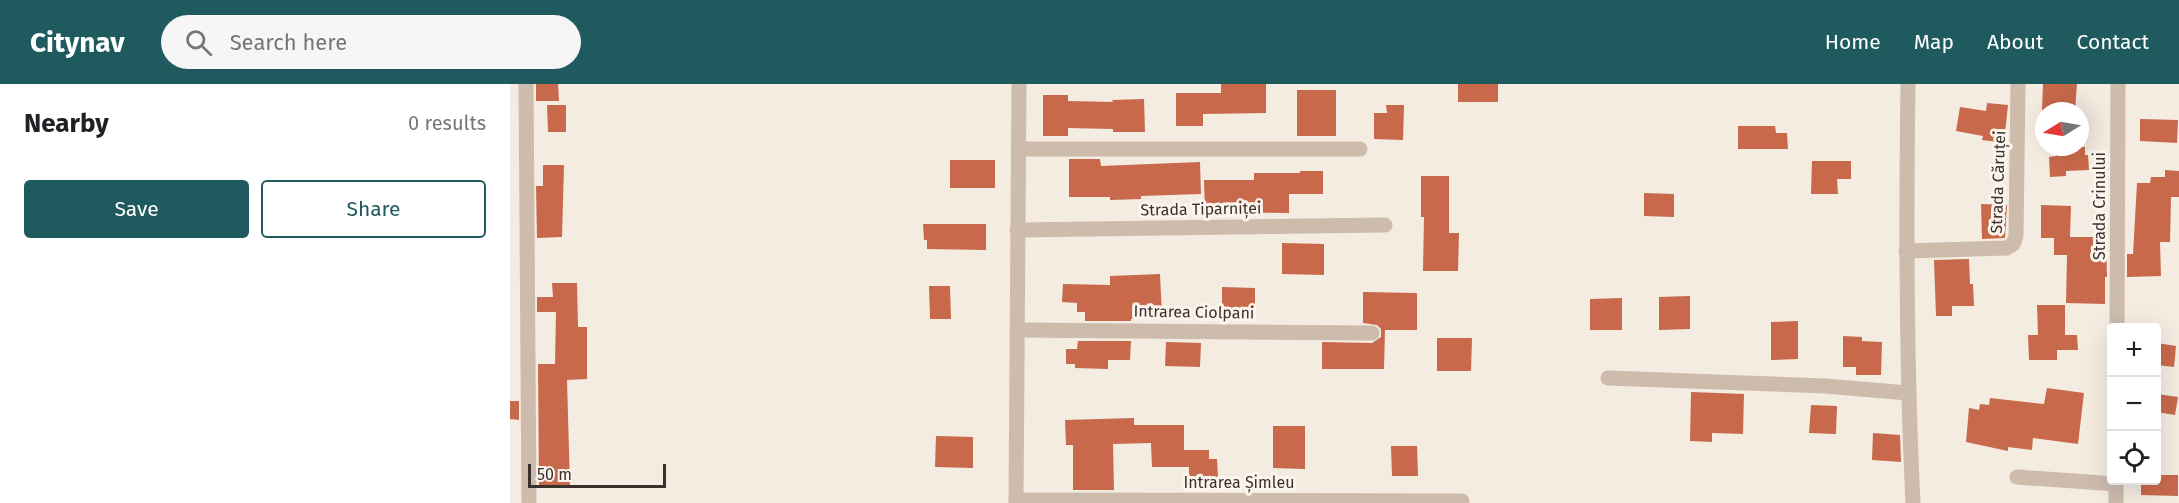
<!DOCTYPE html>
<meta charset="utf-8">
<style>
body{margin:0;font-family:"Fira Sans",sans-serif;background:#f6f6f6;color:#202124}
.controls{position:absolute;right:18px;bottom:18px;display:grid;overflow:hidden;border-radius:6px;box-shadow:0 6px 24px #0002}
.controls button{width:54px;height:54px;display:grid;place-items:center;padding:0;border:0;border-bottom:2px solid #e0e0e0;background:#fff;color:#202124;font:30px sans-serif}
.compass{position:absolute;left:1525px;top:18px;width:54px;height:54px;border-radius:50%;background:#fff;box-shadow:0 6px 24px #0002;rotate:259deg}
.scale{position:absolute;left:18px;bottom:15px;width:138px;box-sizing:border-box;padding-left:6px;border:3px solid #3b302b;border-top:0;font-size:16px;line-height:21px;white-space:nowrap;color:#3b302b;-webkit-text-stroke:4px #fbf5ee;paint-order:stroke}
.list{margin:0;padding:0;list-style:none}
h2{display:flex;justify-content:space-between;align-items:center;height:78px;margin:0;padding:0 24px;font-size:26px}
h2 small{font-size:20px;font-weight:400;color:#757577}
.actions{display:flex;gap:12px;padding:18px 24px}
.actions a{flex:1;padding:14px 0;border:2px solid #1f5a5e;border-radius:6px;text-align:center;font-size:21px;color:#1f5a5e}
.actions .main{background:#1f5a5e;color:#fff}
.icon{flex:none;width:33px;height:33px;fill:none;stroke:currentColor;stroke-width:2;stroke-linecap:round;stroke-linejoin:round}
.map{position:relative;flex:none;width:1669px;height:419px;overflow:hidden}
header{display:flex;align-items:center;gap:36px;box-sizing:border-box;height:84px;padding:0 30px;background:#1f5a5e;color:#fff}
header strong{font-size:28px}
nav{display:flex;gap:33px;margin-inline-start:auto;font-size:21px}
.search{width:420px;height:54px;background:#f6f6f6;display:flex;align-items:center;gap:15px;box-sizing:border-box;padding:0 21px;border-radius:33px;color:#757577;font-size:22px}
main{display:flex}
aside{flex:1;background:#fff}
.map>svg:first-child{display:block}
.building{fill:#c8694b}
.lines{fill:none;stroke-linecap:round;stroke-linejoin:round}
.minor{stroke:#cdbbac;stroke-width:15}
.labels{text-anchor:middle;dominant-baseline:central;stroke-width:6;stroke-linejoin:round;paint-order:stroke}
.street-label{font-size:16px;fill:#3b302b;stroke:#fbf5ee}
</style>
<header>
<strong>Citynav</strong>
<div class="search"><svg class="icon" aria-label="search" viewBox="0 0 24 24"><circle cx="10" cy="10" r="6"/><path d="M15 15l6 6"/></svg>Search here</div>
<nav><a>Home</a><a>Map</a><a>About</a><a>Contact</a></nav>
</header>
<main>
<aside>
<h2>Nearby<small>0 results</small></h2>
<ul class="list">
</ul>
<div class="actions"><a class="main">Save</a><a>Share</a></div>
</aside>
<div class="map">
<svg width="1669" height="419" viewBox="0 0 1669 419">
<rect width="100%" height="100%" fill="#f4ebe1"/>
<g class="building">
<polygon points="26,0 48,0 49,17 26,17"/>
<polygon points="711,0 756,0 756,29 693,30 693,42 666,42 666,9 711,9"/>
<rect x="948" y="0" width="40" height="18"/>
<polygon points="1533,0 1567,0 1565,27 1532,27"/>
<rect x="787" y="6" width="39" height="46"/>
<polygon points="533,11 558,11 558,17 603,18 602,16 634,15 635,48 603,48 603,45 558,44 558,52 533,52"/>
<polygon points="1477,19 1498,21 1494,59 1472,56 1473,52 1446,47 1450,23 1476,27"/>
<polygon points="37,21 56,21 56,48 38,48"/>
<polygon points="876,21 894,21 893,56 864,55 864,29 877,29"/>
<polygon points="1630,35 1668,36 1667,59 1630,57"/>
<polygon points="1228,42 1265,42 1266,49 1277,49 1278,65 1228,65"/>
<polygon points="1546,63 1575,63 1575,71 1578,71 1579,86 1556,87 1556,92 1540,93 1539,73 1546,72"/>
<polygon points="559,75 590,75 591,82 690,78 691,110 631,112 631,115 600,116 600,113 559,113"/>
<rect x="440" y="76" width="45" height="28"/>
<polygon points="1302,77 1341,77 1341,95 1327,95 1328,110 1301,110"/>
<polygon points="33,81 54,81 52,153 27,154 26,102 33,102"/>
<polygon points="1655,86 1669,87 1669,113 1661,113 1660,158 1650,158 1651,192 1617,193 1617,170 1623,170 1627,99 1640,99 1641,93 1655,93"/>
<polygon points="790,87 813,87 813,110 779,110 779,129 695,128 694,96 744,96 744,89 790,89"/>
<polygon points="911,92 939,92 939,149 949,149 948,187 913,187 914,133 911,133"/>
<polygon points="1134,109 1164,110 1164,133 1134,132"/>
<polygon points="1471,120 1497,121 1495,154 1472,155"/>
<polygon points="1531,121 1561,122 1560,153 1596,153 1597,193 1595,193 1595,220 1556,219 1557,171 1544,171 1544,154 1531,154"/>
<polygon points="413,140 476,140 476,166 417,165 417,156 414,156"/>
<polygon points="772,159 814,160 814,191 772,190"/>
<polygon points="1459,175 1460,200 1463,200 1464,222 1442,222 1442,232 1426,232 1424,176"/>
<polygon points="650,190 652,233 621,235 621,237 575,237 575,228 567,228 567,219 552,218 553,200 600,201 600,192"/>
<polygon points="42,199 67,199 68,243 77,243 77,295 57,296 60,403 29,403 28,280 45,280 46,228 27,228 27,213 43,213"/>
<polygon points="419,202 440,202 441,235 420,235"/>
<polygon points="712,203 745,204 745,235 712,234"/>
<polygon points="853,208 907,209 907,246 875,246 874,285 812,285 812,258 862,259 871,253 871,245 867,241 853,239"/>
<polygon points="1180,212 1180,245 1149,246 1149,213"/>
<polygon points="1112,214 1112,246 1080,246 1080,215"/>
<polygon points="1527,221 1555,221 1555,251 1567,251 1568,266 1547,266 1547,276 1519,276 1518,251 1528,251"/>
<polygon points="1288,237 1288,275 1261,276 1261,238"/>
<polygon points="1333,252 1352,253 1352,257 1372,258 1371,291 1346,291 1346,283 1333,283"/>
<polygon points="927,254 962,254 961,287 927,287"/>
<polygon points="568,257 621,257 620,276 598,276 598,285 565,284 565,280 556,280 556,265 567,265"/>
<polygon points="656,258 691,259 690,283 655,282"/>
<polygon points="1647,259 1666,262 1664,283 1647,281"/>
<polygon points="1537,304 1574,309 1568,360 1523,354 1522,366 1498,363 1498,367 1456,358 1459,324 1469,326 1470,320 1479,321 1480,314 1534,320"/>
<polygon points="1181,308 1234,310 1233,350 1202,349 1202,358 1180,357"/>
<polygon points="1647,310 1668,313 1665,331 1647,328"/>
<polygon points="0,317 9,317 9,336 0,335"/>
<polygon points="1301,321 1327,322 1326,350 1299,349"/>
<polygon points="624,334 624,341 674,341 674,366 699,366 699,375 707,375 708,394 679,394 679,383 642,383 641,359 603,360 604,406 563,406 563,361 556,361 555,336"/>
<polygon points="763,342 795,342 795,385 763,384"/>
<polygon points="1363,349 1390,351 1391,378 1362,376"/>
<polygon points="426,352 463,353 463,384 425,383"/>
<polygon points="881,362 907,362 908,392 882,392"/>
<polygon points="1647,391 1668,391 1668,412 1631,411 1631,396 1647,396"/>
</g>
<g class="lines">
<g class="minor">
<polyline points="16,0 19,419"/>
<path d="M1398 0C1396 140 1396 279 1403 419"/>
<polyline points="508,65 850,65"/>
<polyline points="507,146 875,141"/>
<polyline points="1396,167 1497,164 1503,160 1506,152 1508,0"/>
<polyline points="1607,243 1608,0"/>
<polyline points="507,246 862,249"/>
<polyline points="1098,294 1315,302 1398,309"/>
<polyline points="1507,393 1606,400"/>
<polyline points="506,416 952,417"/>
<polyline points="506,419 509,0"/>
<polyline points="1606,419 1606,396"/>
</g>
</g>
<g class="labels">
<g class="street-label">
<text transform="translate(1488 98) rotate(-88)">Strada Căruței</text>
<text transform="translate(1589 122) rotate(-90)">Strada Crinului</text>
<text transform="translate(691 125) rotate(-1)">Strada Tiparniței</text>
<text transform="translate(684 228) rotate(1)">Intrarea Ciolpani</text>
<text x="729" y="398">Intrarea Șimleu</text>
</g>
</g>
</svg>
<div class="controls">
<button>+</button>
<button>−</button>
<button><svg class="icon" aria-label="locate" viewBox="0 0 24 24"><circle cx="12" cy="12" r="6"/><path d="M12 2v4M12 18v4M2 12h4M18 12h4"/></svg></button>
</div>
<svg class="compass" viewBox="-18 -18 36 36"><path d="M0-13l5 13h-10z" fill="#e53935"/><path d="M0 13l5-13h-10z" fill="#757577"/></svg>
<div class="scale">50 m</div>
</div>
</main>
